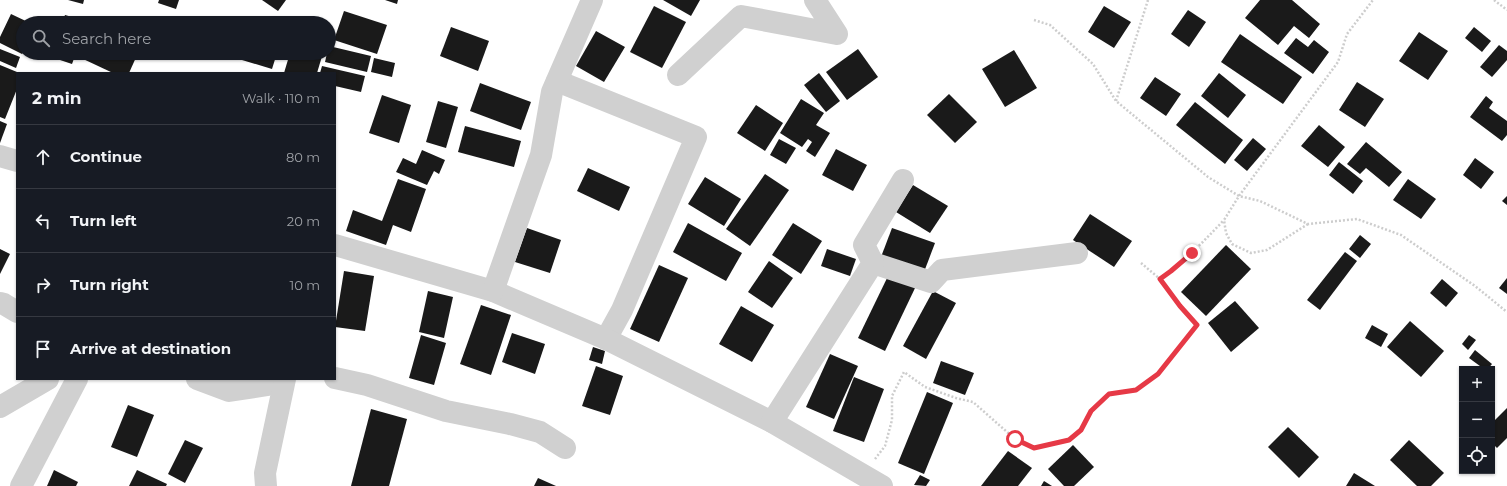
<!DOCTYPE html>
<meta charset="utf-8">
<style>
body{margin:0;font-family:Montserrat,sans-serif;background:#242831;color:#f1f3f6}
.controls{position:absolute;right:12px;bottom:12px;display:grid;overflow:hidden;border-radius:0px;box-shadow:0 1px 3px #0004}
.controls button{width:36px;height:36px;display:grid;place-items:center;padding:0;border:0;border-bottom:1px solid #363941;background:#171b24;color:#f1f3f6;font:20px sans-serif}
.stop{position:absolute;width:12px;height:12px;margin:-9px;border:3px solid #e63946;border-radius:50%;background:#fff}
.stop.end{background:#e63946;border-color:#fff;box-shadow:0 1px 4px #0008}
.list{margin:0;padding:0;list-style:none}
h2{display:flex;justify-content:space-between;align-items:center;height:52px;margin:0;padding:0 16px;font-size:17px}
h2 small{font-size:13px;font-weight:400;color:#9ea1a6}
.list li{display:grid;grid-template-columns:26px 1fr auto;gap:12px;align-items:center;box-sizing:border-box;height:64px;padding:0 16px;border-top:1px solid #363941}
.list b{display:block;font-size:15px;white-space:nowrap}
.list em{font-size:13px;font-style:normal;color:#9ea1a6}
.icon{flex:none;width:22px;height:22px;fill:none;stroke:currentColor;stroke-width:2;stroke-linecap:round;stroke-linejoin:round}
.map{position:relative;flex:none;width:1507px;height:486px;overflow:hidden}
.search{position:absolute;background:#171b24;box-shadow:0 1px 3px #0004;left:16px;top:16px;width:320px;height:44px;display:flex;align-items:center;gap:10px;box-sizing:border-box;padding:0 14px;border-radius:22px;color:#9ea1a6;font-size:15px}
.panel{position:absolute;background:#171b24;box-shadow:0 1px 3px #0004;left:16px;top:72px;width:320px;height:308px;border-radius:0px}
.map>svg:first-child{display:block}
.building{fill:#1a1a1a}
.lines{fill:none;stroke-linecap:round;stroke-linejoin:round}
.path{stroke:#cdcdcd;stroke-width:2.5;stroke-dasharray:2 2;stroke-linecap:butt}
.minor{stroke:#d0d0d0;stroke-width:22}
.route{stroke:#e63946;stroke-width:5}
</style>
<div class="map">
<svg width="1507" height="486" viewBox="0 0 1507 486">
<rect width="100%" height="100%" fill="#fff"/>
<g class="building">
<polygon points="68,0 84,0 83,4"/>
<polygon points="159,0 179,0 176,9 158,3"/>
<polygon points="262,0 286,0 278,11"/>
<polygon points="385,0 398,0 397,4"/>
<polygon points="663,0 700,0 691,16"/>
<polygon points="1260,0 1292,0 1320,24 1309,38 1294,26 1278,45 1245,18"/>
<polygon points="654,6 686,22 662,68 630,52"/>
<polygon points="1104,6 1131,22 1114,48 1088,32"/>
<polygon points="1188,10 1206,22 1189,47 1171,34"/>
<polygon points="344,11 387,25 377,54 334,40"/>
<polygon points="11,14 30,23 23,23 23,51 22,54 0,43 0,37"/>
<polygon points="65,15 86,21 86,23 62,23"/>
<polygon points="451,27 489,41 478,71 440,56"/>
<polygon points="1474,27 1491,41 1482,52 1465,38"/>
<polygon points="596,31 625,47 604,82 576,66"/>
<polygon points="1419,32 1448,51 1428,80 1399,61"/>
<polygon points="1240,34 1302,77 1283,104 1221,62"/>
<polygon points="1296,38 1308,47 1314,40 1329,52 1313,74 1284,53"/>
<polygon points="1499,45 1507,51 1507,60 1492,77 1480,67"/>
<polygon points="329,46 371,56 367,72 325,62 327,53 329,53"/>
<polygon points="0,49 20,57 16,68 0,61"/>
<polygon points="858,49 878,77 847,100 826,72"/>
<polygon points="1014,50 1037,88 1005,107 982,69"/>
<polygon points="52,53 76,53 72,64 51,57"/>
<polygon points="83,53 138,53 129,73 113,73 81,58"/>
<polygon points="244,53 277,53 272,69 242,60"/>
<polygon points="290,53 323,53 317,73 284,73"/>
<polygon points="374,58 395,63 392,77 371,72"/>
<polygon points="0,65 17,72 17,89 5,119 0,117"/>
<polygon points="322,66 365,76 361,92 335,86 335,73 320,73"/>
<polygon points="819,73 840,101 826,112 804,85"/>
<polygon points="1219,73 1246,95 1228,118 1201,96"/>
<polygon points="1155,77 1181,94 1166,116 1140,98"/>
<polygon points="1357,82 1384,99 1365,127 1339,110"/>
<polygon points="480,83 531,102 521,130 470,111"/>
<polygon points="949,94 977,122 955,143 927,115"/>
<polygon points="382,95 411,105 399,143 369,133"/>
<polygon points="1486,96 1493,102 1489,108 1507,121 1507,135 1502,141 1470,117"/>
<polygon points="801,99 824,113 816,125 830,133 815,157 806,151 812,142 808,139 802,147 780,133"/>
<polygon points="438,101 458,107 446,148 426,142"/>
<polygon points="1195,102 1243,140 1225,164 1176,125"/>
<polygon points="756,105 783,123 765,151 737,133"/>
<polygon points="0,121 7,124 0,143"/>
<polygon points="1319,125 1345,147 1328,167 1301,146"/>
<polygon points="465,126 521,141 514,167 458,152"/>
<polygon points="1253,138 1266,149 1247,171 1234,160"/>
<polygon points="779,139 796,148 786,164 770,155"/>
<polygon points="1366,142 1402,172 1389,187 1366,168 1360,174 1347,164"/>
<polygon points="836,149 867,165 853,191 822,175"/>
<polygon points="422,150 445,160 439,174 434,171 427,185 396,172 403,158 416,164"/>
<polygon points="1475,158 1494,172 1481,189 1463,175"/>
<polygon points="1339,162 1363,181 1353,194 1329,175"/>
<polygon points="588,168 630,187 619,211 577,191"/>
<polygon points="765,174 789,190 750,246 726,229"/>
<polygon points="705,177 741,199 724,226 688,204"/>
<polygon points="398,179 426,189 411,232 393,225 386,245 346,231 353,210 382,221"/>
<polygon points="1408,179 1436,199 1421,219 1393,200"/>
<polygon points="913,185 948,206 930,233 896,212"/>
<polygon points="1507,196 1507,205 1502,201"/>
<polygon points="1090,214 1132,241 1114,267 1073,240"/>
<polygon points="688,223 742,253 726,281 673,252"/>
<polygon points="793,223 822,241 801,274 772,255"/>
<polygon points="527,228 561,240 550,273 515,262"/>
<polygon points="892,228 935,243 924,272 881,257"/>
<polygon points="1360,235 1371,244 1360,258 1349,249"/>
<polygon points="1226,245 1251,269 1206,316 1181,292"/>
<polygon points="0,249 10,254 0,274"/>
<polygon points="827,249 856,259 850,276 821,266"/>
<polygon points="1345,252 1357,261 1320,310 1307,300"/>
<polygon points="769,261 793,278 772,308 748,292"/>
<polygon points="659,265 688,278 659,342 630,329"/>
<polygon points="344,271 374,276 365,331 335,327"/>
<polygon points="889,274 916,286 885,351 858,338"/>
<polygon points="1507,278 1507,294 1499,288"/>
<polygon points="1442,279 1458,293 1446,307 1430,293"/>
<polygon points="428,291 453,297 444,338 419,332"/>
<polygon points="933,291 956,303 926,359 903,346"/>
<polygon points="1235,301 1259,328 1231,352 1208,323"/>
<polygon points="481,305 511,315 491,375 460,364"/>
<polygon points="741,306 774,325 752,362 719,344"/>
<polygon points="1410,321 1444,351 1421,377 1387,347"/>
<polygon points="1372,325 1388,334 1381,347 1365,338"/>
<polygon points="512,333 545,344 535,374 502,362"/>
<polygon points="421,335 446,343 434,385 409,378"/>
<polygon points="1469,335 1476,340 1468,350 1462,344"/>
<polygon points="593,347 605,351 602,364 589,360"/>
<polygon points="1475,350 1492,364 1488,369 1484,369 1469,358"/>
<polygon points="830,354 858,366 834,419 806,407"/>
<polygon points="941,361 974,373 965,395 933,383"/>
<polygon points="596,366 623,376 610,415 582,406"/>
<polygon points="854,377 884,389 864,442 833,431"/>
<polygon points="927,392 953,403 924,474 898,463"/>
<polygon points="128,405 154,415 137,457 111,447"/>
<polygon points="1507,408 1507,438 1497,448 1492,443 1492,423"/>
<polygon points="371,409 407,419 389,486 351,486"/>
<polygon points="1288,427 1319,457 1299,478 1268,447"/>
<polygon points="185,440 203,448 185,483 168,474"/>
<polygon points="1409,440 1444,473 1431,486 1417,486 1390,460"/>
<polygon points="1073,445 1094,467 1074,486 1064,486 1048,469"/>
<polygon points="1008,451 1032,468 1018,486 981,486"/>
<polygon points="54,470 78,482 76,486 47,486"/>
<polygon points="137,470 167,484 166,486 129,486"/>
<polygon points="1354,473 1375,486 1346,486"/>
<polygon points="920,475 930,480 926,486 914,485"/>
<polygon points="538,478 556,486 534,486"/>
<polygon points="1044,481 1052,486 1041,486"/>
</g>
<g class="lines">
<g class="path">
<polyline points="1494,0 1507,10"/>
<polyline points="1034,20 1050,25 1093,64 1116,101 1208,177 1239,196 1260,201 1308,224 1357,219 1401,235 1475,286 1507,312"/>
<polyline points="1116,101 1148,0"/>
<polyline points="1308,224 1267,250 1251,253 1232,244 1226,233 1224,220 1239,196 1338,62 1347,34 1373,0"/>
<path d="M1141 263 1160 279C1184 262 1204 241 1224 220"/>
<polyline points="875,459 885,446 892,420 892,396 904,372 925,387 956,398 973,402 1015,439 1034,448 1069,440 1081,430 1091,411 1109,394 1136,390 1158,374 1197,325 1180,306 1160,279"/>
</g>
<g class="minor">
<polyline points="678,75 741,16 837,34 815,0"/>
<polyline points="557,81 696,137 622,310 606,339"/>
<polyline points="0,156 17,161"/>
<polyline points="335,245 493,291 606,339 772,422 882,486"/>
<polyline points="873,263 931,282 942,270 1077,253"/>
<polyline points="493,291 541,155 552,92 592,0"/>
<polyline points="0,303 4,304 17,312"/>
<polyline points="335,378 367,385 446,411 510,424 540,432 565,448"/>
<polyline points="197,379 229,391 268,385 275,379"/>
<polyline points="0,407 48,379"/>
<polyline points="772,422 873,263 864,245 903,180"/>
<polyline points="21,486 77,379"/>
<polyline points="266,486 265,473 285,379"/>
</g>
</g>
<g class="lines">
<polyline class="route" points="1015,439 1034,448 1069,440 1081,430 1091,411 1109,394 1136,390 1158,374 1197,325 1180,306 1160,279 1171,271 1192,253"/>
</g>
</svg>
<div class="controls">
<button>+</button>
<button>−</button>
<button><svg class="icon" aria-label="locate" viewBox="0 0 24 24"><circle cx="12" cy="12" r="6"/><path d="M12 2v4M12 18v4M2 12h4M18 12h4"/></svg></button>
</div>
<div class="stop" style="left:1015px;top:439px"></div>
<div class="stop end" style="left:1192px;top:253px"></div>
<div class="search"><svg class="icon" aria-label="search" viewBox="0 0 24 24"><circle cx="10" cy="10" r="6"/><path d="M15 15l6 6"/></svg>Search here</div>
<section class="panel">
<h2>2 min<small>Walk · 110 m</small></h2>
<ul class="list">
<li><svg class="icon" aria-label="ahead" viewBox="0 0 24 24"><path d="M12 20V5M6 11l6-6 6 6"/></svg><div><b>Continue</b></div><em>80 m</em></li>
<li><svg class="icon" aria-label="left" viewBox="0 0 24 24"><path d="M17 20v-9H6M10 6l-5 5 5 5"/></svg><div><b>Turn left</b></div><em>20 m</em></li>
<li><svg class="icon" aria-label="right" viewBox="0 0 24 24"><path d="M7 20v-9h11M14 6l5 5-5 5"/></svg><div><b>Turn right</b></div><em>10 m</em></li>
<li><svg class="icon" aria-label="arrive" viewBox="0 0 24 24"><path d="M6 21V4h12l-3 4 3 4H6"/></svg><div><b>Arrive at destination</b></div></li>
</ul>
</section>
</div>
